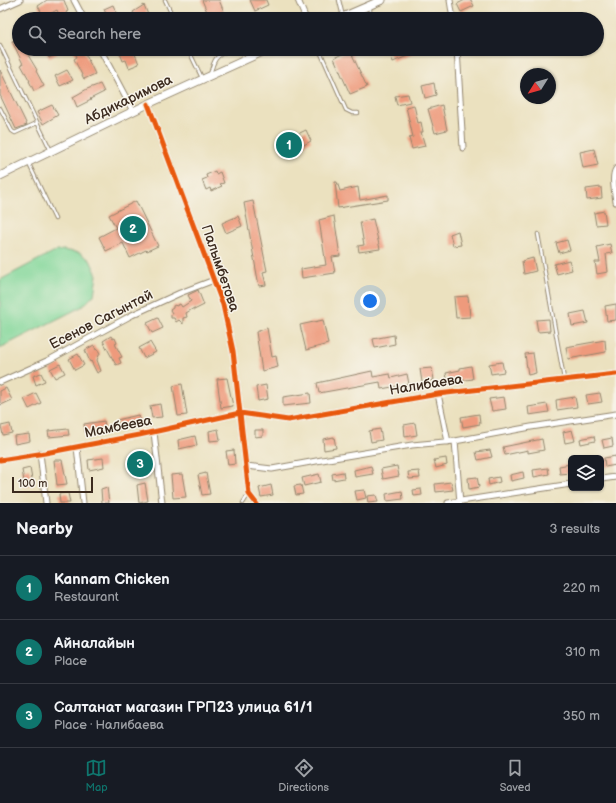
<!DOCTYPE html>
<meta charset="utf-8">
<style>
:root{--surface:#171b24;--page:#20242c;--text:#f1f3f6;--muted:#9ea1a6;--line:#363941;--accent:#0f766e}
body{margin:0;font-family:"Balsamiq Sans",sans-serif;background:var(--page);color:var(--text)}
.controls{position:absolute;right:12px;bottom:12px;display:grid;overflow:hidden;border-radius:6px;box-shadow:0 1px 3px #0004}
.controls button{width:36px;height:36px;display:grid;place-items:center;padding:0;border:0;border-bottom:1px solid var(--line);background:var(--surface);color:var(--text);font:20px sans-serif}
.compass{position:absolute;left:520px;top:68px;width:36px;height:36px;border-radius:50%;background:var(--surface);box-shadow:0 1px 3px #0004;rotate:233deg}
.scale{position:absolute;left:12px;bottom:10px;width:81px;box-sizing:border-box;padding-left:4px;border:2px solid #3b2a1e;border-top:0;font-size:11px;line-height:14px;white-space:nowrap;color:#3b2a1e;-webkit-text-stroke:3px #f7f3e8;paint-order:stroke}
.you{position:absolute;left:370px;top:301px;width:14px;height:14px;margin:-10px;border:3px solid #fff;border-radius:50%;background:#1a73e8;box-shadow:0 0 0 6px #1a73e833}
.badge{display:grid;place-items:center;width:26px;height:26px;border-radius:50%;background:var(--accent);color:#fff;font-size:13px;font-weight:700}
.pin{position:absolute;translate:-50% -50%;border:2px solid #fff;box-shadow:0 1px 4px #0006}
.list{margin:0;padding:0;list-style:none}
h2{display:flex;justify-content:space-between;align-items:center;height:52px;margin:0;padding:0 16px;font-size:17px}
h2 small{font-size:13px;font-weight:400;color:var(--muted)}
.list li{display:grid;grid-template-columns:26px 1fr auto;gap:12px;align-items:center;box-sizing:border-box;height:64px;padding:0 16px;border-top:1px solid var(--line)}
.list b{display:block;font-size:15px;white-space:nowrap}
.list p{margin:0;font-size:13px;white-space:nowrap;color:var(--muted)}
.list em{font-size:13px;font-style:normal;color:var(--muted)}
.icon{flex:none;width:22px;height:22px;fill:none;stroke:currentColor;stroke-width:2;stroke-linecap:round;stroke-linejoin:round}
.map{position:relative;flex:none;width:616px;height:503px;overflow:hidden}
.search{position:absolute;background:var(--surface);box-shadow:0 1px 3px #0004;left:12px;right:12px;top:12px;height:44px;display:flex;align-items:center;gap:10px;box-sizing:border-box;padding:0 14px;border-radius:22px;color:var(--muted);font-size:15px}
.sheet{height:244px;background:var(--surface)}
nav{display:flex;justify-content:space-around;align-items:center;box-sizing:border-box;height:56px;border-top:1px solid var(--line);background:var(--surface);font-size:11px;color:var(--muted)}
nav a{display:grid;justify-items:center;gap:2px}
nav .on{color:var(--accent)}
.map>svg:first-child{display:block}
.green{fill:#82d79a;stroke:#5e805c}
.building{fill:#ee9a7c}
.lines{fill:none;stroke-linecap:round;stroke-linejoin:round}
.lane-casing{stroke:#93866e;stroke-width:4.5}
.street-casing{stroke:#93866e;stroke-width:7}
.secondary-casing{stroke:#93866e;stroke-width:9}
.lane{stroke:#fff;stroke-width:2.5}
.street{stroke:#fff;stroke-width:5}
.secondary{stroke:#fff;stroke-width:7}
.cycleway-casing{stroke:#f7f3e8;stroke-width:8}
.cycleway{stroke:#e8590c;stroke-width:5}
.labels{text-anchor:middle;stroke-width:3;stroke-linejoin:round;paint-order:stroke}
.street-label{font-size:14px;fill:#3b2a1e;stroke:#f7f3e8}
</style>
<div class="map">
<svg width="616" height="503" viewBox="0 0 616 503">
<rect width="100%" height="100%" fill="#f7f3e8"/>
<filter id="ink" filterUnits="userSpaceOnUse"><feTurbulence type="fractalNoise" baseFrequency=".025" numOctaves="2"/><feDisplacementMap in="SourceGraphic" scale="8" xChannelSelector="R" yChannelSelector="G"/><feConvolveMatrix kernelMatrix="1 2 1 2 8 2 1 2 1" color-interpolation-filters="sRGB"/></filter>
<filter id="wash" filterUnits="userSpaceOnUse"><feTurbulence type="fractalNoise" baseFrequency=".012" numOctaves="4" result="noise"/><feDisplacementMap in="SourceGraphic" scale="16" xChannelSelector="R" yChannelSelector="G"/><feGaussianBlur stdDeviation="0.9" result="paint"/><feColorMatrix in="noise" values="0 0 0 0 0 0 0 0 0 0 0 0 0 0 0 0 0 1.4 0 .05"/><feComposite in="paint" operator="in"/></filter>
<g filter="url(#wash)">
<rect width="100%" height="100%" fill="#ebe1bf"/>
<!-- green -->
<path class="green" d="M63 250 80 253 90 260 97 275 94 295 83 306 0 348V280L53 252Z"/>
<g id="blocks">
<!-- building -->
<path class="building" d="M47 0H64L68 11 66 12 69 19H61L57 10 44 17 38 6Z
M202 0H219L227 19H210Z
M250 0H266L268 5 255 11Z
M465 0H471L474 6 461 12 457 4Z
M113 5 119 19H108L104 9Z
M144 5 149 17 145 19H136L133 12Z
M19 38V49H28L30 54 28 55 37 70 36 71 44 86 34 91 29 81H30L21 65 23 64 12 41Z
M45 49H55L57 54 49 58Z
M73 49H83L95 74 84 79 74 59 77 57Z
M123 49H133L139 64 129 68 126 60 123 61 120 53 124 52Z
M396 49H424L393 62 389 52Z
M350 50 367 87 350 94 334 58Z
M0 70 27 125 16 129 0 95Z
M67 70 73 80 60 86 55 76Z
M434 83 436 95 425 98 422 86Z
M100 84 104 92 90 99 91 100 77 107 73 97 87 89Z
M408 94 410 102 397 105 395 96Z
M52 105 58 115 43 124 37 112Z
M414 105 418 123 421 122 423 132H421L425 146 412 149 409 138 413 137 406 107Z
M442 105 447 130 435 133 428 109Z
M306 130 311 141 289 153 283 141Z
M594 149 598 165 583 168 580 152Z
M215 171 216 174 220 172 224 183 220 184 222 186 211 191 210 188 206 190 202 180 207 178 206 175Z
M335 182H337L340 191 358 187 360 200 388 195V200L338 208Z
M601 187 602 198 587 200 586 189Z
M136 201 158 246 147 251 146 250 130 258 123 243 106 251 99 237 116 228 109 215Z
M253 201 267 271 263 272 266 285 259 286 244 203Z
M604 211 606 224 596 225 594 213Z
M238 216 242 226 226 233 222 223Z
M334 216 340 256 332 257 335 273 302 278 301 269 326 265 319 220Z
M373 219 380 249 359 252 358 246 364 245 360 222Z
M458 231 461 245 453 246 450 234Z
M567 240 570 250 559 253 556 243Z
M610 244 612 253 606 254 608 272 597 274 595 262H600L597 247Z
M533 258 536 271 524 274 522 261Z
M569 260 572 270 557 274 554 264Z
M198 290 204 305 194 310V308L186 313 187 317 183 318V324L179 320 176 322 174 318H171V315L172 313 170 310 173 308V306L175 305 176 306 180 304 182 307 191 301 188 295Z
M468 296 470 317 456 318 454 297Z
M616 304V320L607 321 605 306Z
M585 311 588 323 572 326 570 314Z
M158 318 163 328 152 333 147 323Z
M549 319 550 331 538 332 536 320Z
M323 320 328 344 306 350 300 325Z
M267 328 272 357 276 356 278 367 262 371 256 332Z
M394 335 395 344 375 348 373 339Z
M111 336 113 339 115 338 117 343 115 344 122 357 119 358 121 363 116 365 103 341Z
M605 340 606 352 568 359 566 347Z
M150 342 156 352 144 358 139 348Z
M94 345 96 350 97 349 100 353 97 360 101 371 97 373 91 361 90 362 85 350Z
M533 353 536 373 528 375 525 354Z
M78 354 84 365 75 370 69 359Z
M502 362 504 372 491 374 489 364Z
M60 364 65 373 55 378 50 369Z
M471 366 473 379 458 381 448 384 446 373 460 370V368Z
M432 368 434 380 422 382 420 369Z
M372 371 373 377 390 374 391 378 407 374 409 384 398 387V386L381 389 380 382 319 393 317 383Z
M41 373 45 381 36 385 33 376Z
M227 378 233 406 221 408 217 379Z
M182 384 187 415 178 416 173 386Z
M266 385 268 399 258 401 256 387Z
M6 388 12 400 1 405 0 403V391Z
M36 393 41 403 29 409 24 399Z
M310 393 311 403 283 406V397Z
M600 393 602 402 588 404 586 395Z
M504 397 506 409 492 411 489 399Z
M575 397 577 407 557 410 556 400Z
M160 404 162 417 152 418 150 406Z
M547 404 549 412 529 415 528 407Z
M479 414 480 424 463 427 461 417Z
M138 415 140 422 119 428 117 420Z
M104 421 105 428 85 432 84 424Z
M415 423 417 435 405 437 404 425Z
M10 424 12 433 3 435 1 426Z
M68 429 69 435 49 437 48 431Z
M218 429 220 440 210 441 209 431Z
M380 429 382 440 371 442 369 431Z
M255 430H263V436L255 437Z
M572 430 575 441 565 443 563 432Z
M29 434 30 441 15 444 14 436Z
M195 436 197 445 179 449 178 440Z
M594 436 595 441 581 444 580 439Z
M334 437 336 448 324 450 323 439Z
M612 438 613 446 604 448 602 440Z
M542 439 544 450 528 453V450L505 455 503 447Z
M234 450 235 464 228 465 226 451Z
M490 450 492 457 478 460 476 452Z
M616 456V465L605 467 604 458Z
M103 458 104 467 89 470 88 460Z
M446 458 447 465 436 468 434 460Z
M147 459 148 469 133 471 132 460Z
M54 460H62L67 484 57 485Z
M571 464V473L560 474 559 466Z
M371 466 373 474 355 477 354 470Z
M397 466 399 476 383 479 381 469Z
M30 468 33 485 25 487 22 470Z
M548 468 549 474 534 477 533 470Z
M419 471 420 478 409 479 408 472Z
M343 472 344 478 333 480 332 474Z
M523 472 524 478 511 481 510 475Z
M206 473 210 494 202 495 198 475Z
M182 474 186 497 173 498 171 475Z
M319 474 321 482 304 486 302 478Z
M477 477 479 487 469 489 468 478Z
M499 477 500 482 489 485 488 479Z
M451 482 453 490 436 492 435 484Z
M145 483 148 501 139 503 137 485Z
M271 485 273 495 261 497 259 488Z
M301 485 303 494 296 495 294 486Z
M107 487 109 503H102L101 489Z
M421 489 422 495 414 496 413 490Z
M364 490 366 498 357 500 355 491Z
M402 491 403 499 387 501 386 494Z
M68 493 70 503H60L59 494Z
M376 495 378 502 368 503 367 496Z"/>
</g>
</g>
<g filter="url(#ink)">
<use href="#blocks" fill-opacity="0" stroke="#93866e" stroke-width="1"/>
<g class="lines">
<!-- lane casing -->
<g class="lane-casing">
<path id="lane" d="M165 0 174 19
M339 0 343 17
M370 19V5
M0 45 51 151
M188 49 202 78
M319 49 346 110 352 113H358
M210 75C214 59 215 56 231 49
M0 108 12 131 15 133 37 123
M28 162 55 219
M538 234 564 379
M243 503 248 495"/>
</g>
<!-- street casing -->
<g class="street-casing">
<path id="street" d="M74 0 84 19
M298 0 306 19
M450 0 453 19
M0 9 20 0
M100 49 133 111
M457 49 463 148
M148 104 223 305 233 351 249 494 256 503
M616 169C611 176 615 193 616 202
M0 382 49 360 132 315 180 293 214 280
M438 394 448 442
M154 432 162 503
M455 441 460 503
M77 447 83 503
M40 453 46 503
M0 460 45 453 139 435 240 413 288 420 438 394 616 374
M246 466 272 469 322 460 412 445 455 441 531 427 616 414
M601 479 616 477
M448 503 571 484"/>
</g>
<!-- secondary casing -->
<g class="secondary-casing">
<path id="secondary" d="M338 19 382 0
M0 176 148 104 269 49"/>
</g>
<!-- lane -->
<use href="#lane" class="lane"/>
<!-- street -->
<use href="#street" class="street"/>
<!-- secondary -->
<use href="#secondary" class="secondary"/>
<!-- cycleway casing -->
<g class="cycleway-casing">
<path id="cycleway" d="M148 104 223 305 233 351 249 494 256 503
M0 460 45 453 139 435 240 413 288 420 438 394 616 374"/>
</g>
<!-- cycleway -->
<use href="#cycleway" class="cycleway"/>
</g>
</g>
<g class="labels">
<!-- street labels -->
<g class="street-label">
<text transform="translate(128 99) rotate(-26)" y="5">Абдикаримова</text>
<text transform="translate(221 268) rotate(71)" y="5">Палымбетова</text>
<text transform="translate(101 319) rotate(-27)" y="5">Есенов Сагынтай</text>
<text transform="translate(426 384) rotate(-9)" y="5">Налибаева</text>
<text transform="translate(118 426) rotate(-11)" y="5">Мамбеева</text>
</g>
</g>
</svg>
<div class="controls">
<button><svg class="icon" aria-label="layers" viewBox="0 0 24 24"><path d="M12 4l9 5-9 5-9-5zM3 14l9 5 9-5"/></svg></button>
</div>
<svg class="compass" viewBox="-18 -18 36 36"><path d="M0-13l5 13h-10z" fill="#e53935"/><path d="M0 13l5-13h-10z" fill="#9ea1a6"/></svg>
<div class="scale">100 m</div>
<div class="you"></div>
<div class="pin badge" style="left:289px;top:145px">1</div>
<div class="pin badge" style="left:133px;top:229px">2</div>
<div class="pin badge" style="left:140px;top:464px">3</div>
<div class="search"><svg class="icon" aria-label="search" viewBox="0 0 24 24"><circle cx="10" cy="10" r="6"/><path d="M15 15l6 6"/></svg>Search here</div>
</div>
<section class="sheet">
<h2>Nearby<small>3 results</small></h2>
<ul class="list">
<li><span class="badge">1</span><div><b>Kannam Chicken</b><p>Restaurant</p></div><em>220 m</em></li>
<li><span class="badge">2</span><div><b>Айналайын</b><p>Place</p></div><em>310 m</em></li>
<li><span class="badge">3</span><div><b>Салтанат магазин ГРП23 улица 61/1</b><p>Place · Налибаева</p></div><em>350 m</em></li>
</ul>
</section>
<nav>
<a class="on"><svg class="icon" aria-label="map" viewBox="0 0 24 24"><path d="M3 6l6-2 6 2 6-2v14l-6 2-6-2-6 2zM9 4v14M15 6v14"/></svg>Map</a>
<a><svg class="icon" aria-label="directions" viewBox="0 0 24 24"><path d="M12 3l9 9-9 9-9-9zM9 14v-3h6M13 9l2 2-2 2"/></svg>Directions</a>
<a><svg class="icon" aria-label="saved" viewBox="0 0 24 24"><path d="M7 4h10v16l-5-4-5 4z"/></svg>Saved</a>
</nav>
